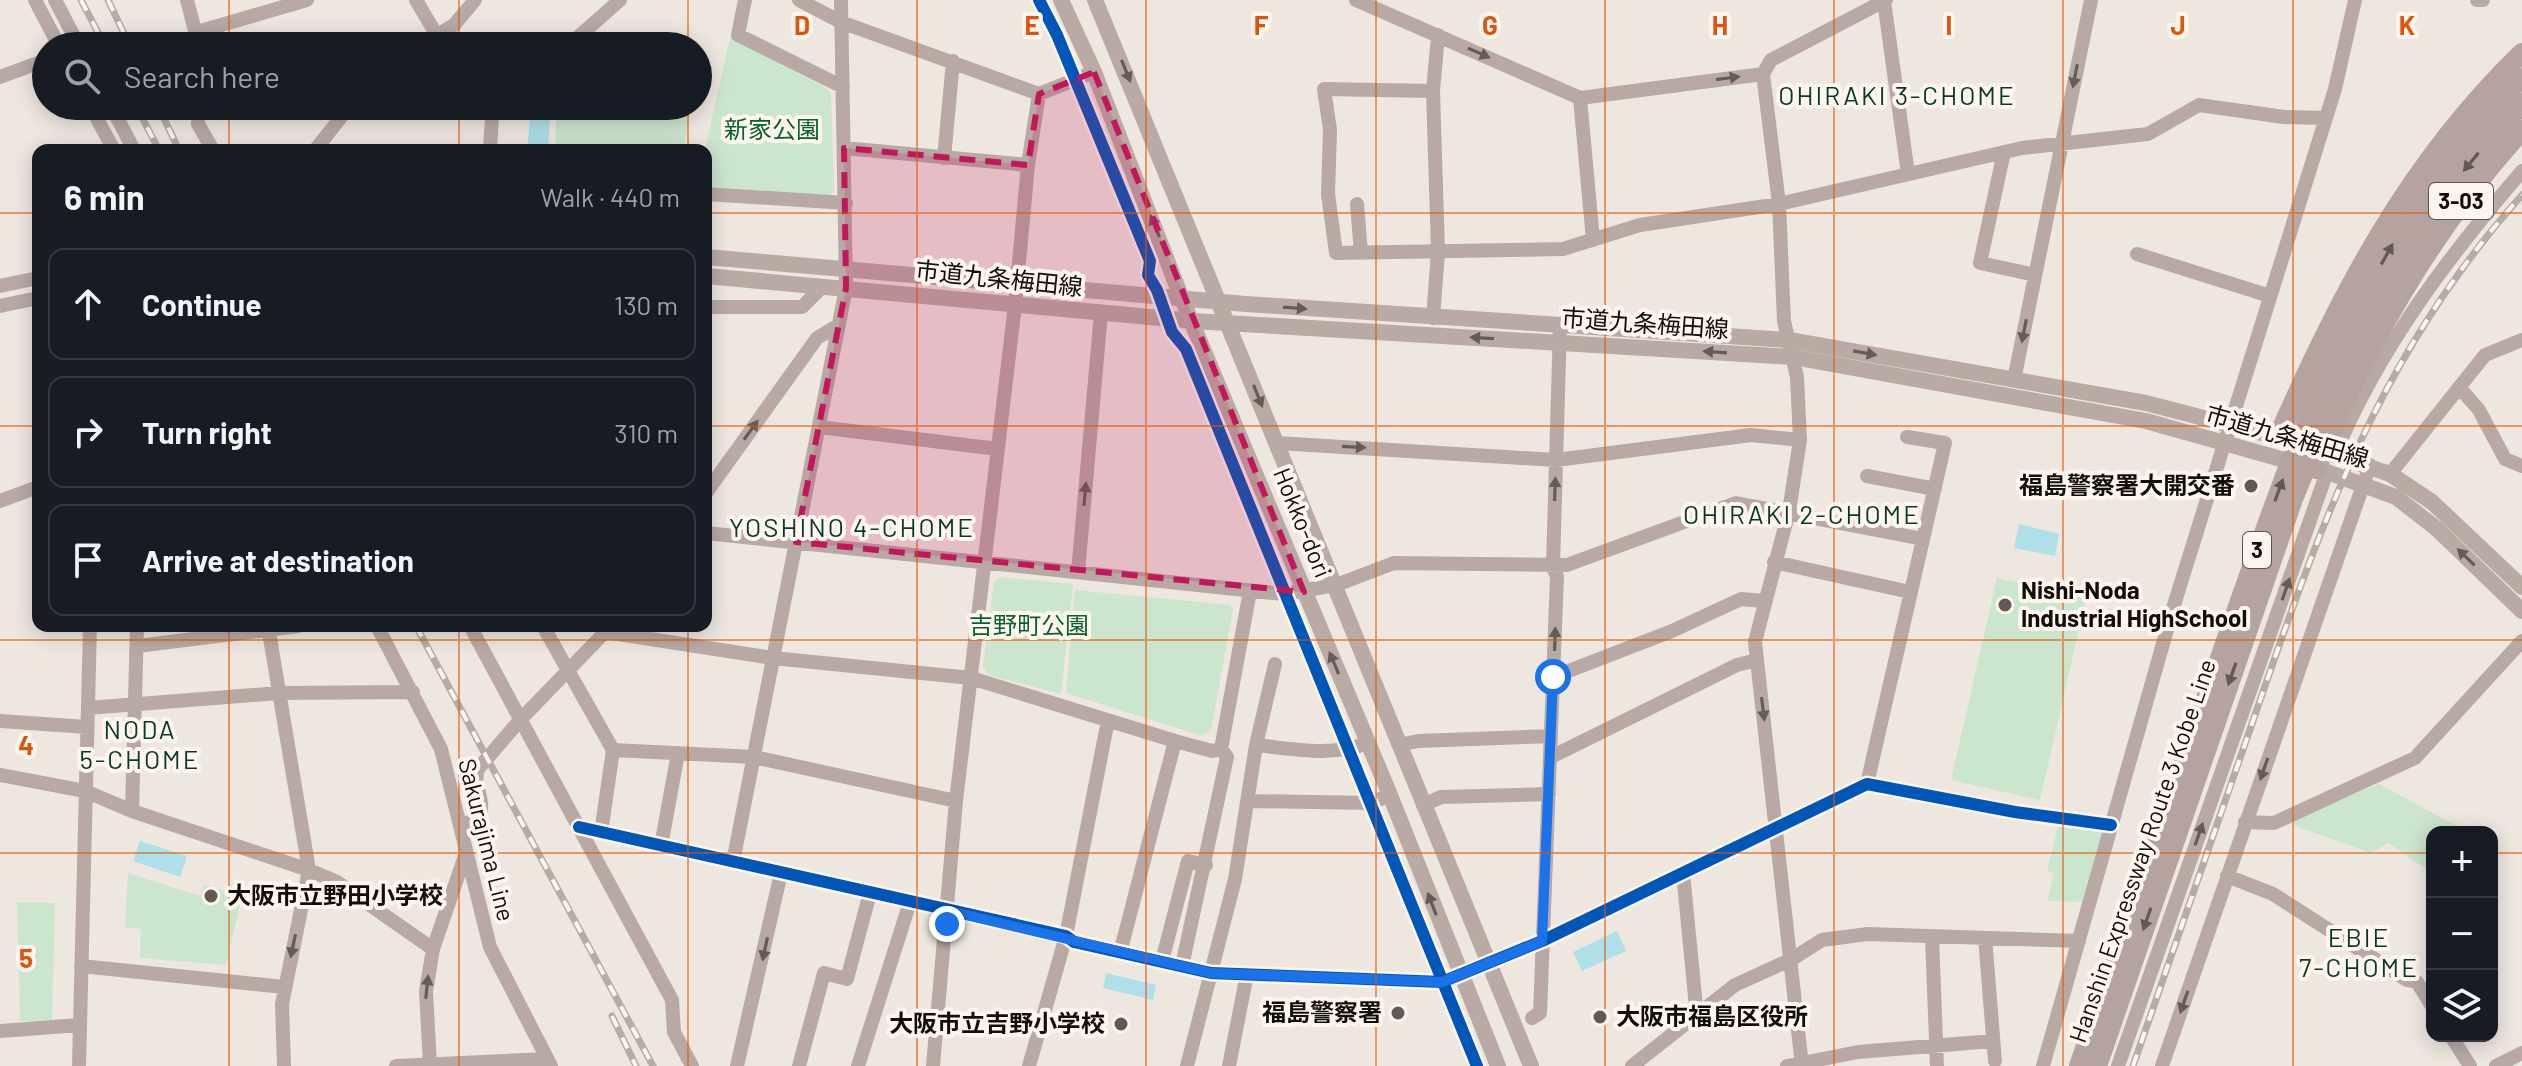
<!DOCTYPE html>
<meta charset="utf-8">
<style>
:root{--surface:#171b24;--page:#242831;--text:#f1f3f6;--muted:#9ea1a6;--line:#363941}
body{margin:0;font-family:Barlow,"Noto Sans JP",sans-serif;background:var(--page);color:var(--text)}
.controls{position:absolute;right:24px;bottom:24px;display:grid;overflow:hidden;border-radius:16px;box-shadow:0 4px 20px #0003}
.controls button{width:72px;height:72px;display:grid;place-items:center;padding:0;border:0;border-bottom:2px solid var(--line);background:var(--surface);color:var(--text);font:40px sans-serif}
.stop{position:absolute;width:24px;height:24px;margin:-18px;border:6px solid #1a73e8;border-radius:50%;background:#fff}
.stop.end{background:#1a73e8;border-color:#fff;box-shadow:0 2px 8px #0008}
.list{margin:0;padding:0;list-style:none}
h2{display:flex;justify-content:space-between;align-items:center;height:104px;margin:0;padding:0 32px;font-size:34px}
h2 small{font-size:26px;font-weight:400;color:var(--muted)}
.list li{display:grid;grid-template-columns:52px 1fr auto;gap:24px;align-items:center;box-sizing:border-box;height:112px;margin:0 16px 16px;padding:0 16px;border:2px solid var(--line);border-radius:16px}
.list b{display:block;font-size:30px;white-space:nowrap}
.list em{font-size:26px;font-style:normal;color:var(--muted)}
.icon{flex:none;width:44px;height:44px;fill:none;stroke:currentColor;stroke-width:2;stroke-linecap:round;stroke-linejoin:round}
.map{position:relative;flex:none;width:2522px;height:1066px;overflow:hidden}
.search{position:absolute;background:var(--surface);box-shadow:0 4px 20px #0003;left:32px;top:32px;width:680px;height:88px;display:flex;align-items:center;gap:20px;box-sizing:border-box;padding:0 28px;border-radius:44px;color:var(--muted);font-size:30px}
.panel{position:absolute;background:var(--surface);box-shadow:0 4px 20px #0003;left:32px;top:144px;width:680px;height:488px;border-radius:16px}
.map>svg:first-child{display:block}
.green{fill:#cce5cd}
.water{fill:#afdfe8}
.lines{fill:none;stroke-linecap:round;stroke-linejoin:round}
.minor{stroke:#b8a9a5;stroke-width:14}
.major{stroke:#baaaa4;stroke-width:16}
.highway{stroke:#b4a39e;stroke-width:20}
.rail-casing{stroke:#b5aca7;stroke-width:7}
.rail{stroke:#fef6ee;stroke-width:4;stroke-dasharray:12;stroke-linecap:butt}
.highway-bridge{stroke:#b4a39e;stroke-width:20}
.cycleway-casing{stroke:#fef6ee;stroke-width:17}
.cycleway{stroke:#0057b8;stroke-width:12}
.oneway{fill:#655c57}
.oneway2{fill:#665c56}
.oneway3{fill:#635854}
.route{stroke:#1a73e8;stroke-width:10}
.marked{fill:#c2185b;fill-opacity:0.2;stroke:#c2185b;stroke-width:6;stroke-dasharray:16 10;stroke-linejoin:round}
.grid{fill:none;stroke:#dd550c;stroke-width:2;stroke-opacity:0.55}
.poi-dot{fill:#5f5a54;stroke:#fef6ee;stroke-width:3}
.labels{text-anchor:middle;stroke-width:8;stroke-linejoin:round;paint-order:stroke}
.shield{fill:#fef6ee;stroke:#59544e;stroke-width:2}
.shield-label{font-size:22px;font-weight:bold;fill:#120e09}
.park-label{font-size:24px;fill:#0a5f32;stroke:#fef6ee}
.street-label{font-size:24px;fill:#120e09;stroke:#fef6ee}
.poi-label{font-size:24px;font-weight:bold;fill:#120e09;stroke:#fef6ee;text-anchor:end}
.neighbourhood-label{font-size:26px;letter-spacing:2px;fill:#063928;stroke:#fef6ee}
.grid-label{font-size:26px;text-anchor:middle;font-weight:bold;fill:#dd550c;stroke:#fef6ee;stroke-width:8;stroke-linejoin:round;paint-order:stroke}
</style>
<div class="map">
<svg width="2522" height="1066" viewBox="0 0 2522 1066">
<rect width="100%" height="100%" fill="#eee7e0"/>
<!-- green -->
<path class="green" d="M730 38 827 88 831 94 834 191 828 197 706 186 705 150Z
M570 106H692L683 150H555L556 121Z
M1001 577 1073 584 1061 694 989 675 983 667 994 582Z
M1997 578 2086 598 2040 800 1951 780Z
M1075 590 1230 605 1233 610 1211 730 1202 736 1066 693Z
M2379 784 2468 832H2432V873L2388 843 2371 853 2293 825 2292 820Z
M2058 826 2103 832 2083 902 2047 901 2054 873 2047 871Z
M128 873 200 896 204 885 242 896 226 965 140 958 141 929 125 927Z
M17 902 55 903 52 1022 20 1021Z"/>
<!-- water -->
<path class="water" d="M530 117 550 118 548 150H527Z
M2019 524 2059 534 2055 556 2014 548Z
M140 841 187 856 180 877 133 861Z
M1617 931 1626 951 1582 971 1573 952Z
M1106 973 1156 985 1153 1000 1103 988Z"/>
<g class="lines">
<!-- minor -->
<path class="minor" d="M35 0 59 46
M55 0 79 46
M187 0 199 46
M416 0 443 46
M745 0 738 35 843 87
M799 0 841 22 1039 94 1094 72
M1356 0 1580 98 1763 74
M2477 0H2483
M1884 1 1908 174
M197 32 307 0
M420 46 454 25 475 0
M568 46 620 0
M0 77 46 60
M1433 91 1324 89 1330 130 1328 194 1336 253 1563 249 1640 225 1779 204 2022 148 2148 134 2199 105 2284 117 2326 118
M1580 98 1593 240
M90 106 114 150
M111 106 134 150
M199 106 198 124 213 150
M844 148 1028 165
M315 150 350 106
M490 150 492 117 499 106
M2004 152 1980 263 2035 275
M944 158 953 61
M706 194 846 203
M1357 204 1361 253
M2137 254 2270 296
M0 286 38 278
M0 306 38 298
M706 307H802L823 286
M1433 318 1438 252 1433 91 1438 35
M2014 380 2091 0
M2459 387 2479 410 2505 459 2522 466
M819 427 998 449
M1277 443 1556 460 1751 435 1800 440
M2335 454C2379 348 2448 257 2522 171
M2390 474 2485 355 2522 340
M1867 476 1935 489
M706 493 817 338 839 325
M0 501 38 487
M706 533 1283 594 1336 585 1394 563 1567 565 1736 503 1923 539
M1774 562 1910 592
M1078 572 1101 313
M268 626 309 870 282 1004 284 1066
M377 626 441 749 490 947 551 1066
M470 626 672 1000 674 1032 692 1066
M543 626 613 750 601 833
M605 632 773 658 971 678 1175 741 1212 751 1221 749
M137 646 299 626
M1553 677 1672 631 1741 599 1764 601
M88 708 279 693 413 692
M0 721 87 727
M1256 745C1294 749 1331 757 1368 743
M1399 745 1418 741 1551 736
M613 750 754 757 956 801
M1551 757 1737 665 1757 660
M0 775 85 791 132 811 309 870 337 882 433 949
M1867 784 1945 443 1907 437
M1248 801 1371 803 1390 795
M1423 805 1441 797 1549 794
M132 811 137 626
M2245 822 2274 823 2415 758 2522 641
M461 827C466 822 475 821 478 816 488 803 471 784 478 769L521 719 611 626
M579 827 1066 936 1074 942 1211 973 1442 982 1542 941 1867 784 2015 812 2111 825
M661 846 678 753
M733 862 846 288 841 0
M1683 873 1697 1017
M2227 876 2273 894 2407 980 2417 982 2432 1006
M1932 937 1937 1066
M1985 938 1995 1061
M1120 953 1175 741
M1162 961 1188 861 1206 865
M81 966 284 987
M1182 966 1227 757 1221 749 1250 591
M1532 1018 1540 1013 1557 577 1553 566 1560 325
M0 1031 80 1025
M2451 1036 2470 1066
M79 1066 90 626
M396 1066 547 1059
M430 1066 426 991 433 949 466 853
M737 1066 781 873
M799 1066 824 973 847 979 870 893
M858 1066 910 902
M933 1066 956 801 1015 305 1028 165 1039 94
M1029 1066 1066 936 1108 720
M1187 1066 1235 879 1256 745 1275 664
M1229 1066 1247 974
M1632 1066 1735 985 1792 959 1822 940 1868 934 2079 941
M1787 1066 1858 1052 1993 1041
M1802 1066 1755 642 1789 511 1800 440 1797 377 1784 321 1779 204 1763 74 1771 60 1886 0
M2043 1066 2174 605 2335 89 2355 0
M2118 1066 2327 472
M2162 1066 2370 465
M2496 1066 2522 1053"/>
<!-- major -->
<path class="major" d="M1061 0 1094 72 1182 299 1390 795 1498 1066
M1095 0 1531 1066
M706 257 1246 304 1789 340 2146 403 2292 441 2390 474 2432 502 2522 587
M706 276 1193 321 1793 357 2146 421 2327 472 2396 497 2437 529 2522 611"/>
<!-- highway -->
<path class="highway" d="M2278 437C2340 295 2409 162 2522 53
M2316 469C2364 346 2434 227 2522 130"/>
<!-- rail casing -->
<g class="rail-casing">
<path id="rail" d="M81 0 105 46
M108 0 130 46
M136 106 159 150
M158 106 179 150
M416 626 653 1066
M612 1016 636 1066
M2133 1066C2173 950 2214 834 2254 718 2322 521 2380 353 2522 195"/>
</g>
<!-- rail -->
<use href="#rail" class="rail"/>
<!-- highway-bridge -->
<path class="highway-bridge" d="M2079 1066C2128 924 2177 781 2227 638 2297 438 2366 231 2522 78
M2097 1066 2293 499 2334 398 2412 243 2445 194 2522 103"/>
<!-- cycleway casing -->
<g class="cycleway-casing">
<path id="cycleway" d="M1039 0 1057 35 1150 261 1148 275 1157 290 1172 332 1186 349 1477 1066
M579 827 1066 936 1074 942 1211 973 1442 982 1542 941 1867 784 2015 812 2111 825"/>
</g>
<!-- cycleway -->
<use href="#cycleway" class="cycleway"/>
</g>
<!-- one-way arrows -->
<defs><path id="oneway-solid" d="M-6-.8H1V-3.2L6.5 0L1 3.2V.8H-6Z" transform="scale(2)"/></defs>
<g class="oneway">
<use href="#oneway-solid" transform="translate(1479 53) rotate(24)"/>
<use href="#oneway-solid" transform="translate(2075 76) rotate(101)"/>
<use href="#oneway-solid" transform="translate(1728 78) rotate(-8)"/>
<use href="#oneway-solid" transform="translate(2024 331) rotate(101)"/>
<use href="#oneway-solid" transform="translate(751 430) rotate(-54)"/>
<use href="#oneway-solid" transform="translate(1354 447) rotate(3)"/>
<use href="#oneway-solid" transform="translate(1555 489) rotate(-88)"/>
<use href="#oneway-solid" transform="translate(1085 494) rotate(-85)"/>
<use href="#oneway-solid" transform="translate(2286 589) rotate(-71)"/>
<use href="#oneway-solid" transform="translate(1555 639) rotate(-88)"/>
<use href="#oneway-solid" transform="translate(1763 709) rotate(83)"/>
<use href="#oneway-solid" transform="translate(2264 769) rotate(109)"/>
<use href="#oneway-solid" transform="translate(2199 834) rotate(-71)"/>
<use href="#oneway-solid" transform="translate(293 946) rotate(102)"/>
<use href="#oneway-solid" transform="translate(765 949) rotate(102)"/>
<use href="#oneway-solid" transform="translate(427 987) rotate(-84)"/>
<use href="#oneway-solid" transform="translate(2184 1002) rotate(109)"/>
</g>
<g class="oneway2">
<use href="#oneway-solid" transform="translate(1126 71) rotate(68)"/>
<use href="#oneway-solid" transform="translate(1155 226) rotate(-112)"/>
<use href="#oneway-solid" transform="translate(1295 308) rotate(4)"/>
<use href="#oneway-solid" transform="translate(1482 338) rotate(-177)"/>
<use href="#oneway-solid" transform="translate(1715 352) rotate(-176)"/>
<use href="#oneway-solid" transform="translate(1865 353) rotate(10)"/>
<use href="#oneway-solid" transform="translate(1258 396) rotate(68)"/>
<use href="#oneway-solid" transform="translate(2466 557) rotate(-136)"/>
<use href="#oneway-solid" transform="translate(1334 663) rotate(-113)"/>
<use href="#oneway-solid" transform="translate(1432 904) rotate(-111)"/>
</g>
<g class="oneway3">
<use href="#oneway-solid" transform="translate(2471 162) rotate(129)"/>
<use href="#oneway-solid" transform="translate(2387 254) rotate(-61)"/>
<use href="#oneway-solid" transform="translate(2279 490) rotate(-70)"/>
<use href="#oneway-solid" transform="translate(2232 674) rotate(109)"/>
<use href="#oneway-solid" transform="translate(2147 919) rotate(109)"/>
</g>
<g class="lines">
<!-- route -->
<path class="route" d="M947 924 945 910 1211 973 1442 982 1542 941 1553 677"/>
</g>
<!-- marked area -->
<path class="marked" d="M1094 72 1304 592 796 542 846 288 844 148 1028 165 1039 94Z"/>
<!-- grid -->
<path class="grid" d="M229 0V46M459 0V46M688 0V46M917 0V1066M1146 0V1066M1376 0V1066M1605 0V1066M1834 0V1066M2063 0V1066M2293 0V1066M229 106V150M459 106V150M688 106V150M0 213H38M706 213H2522M0 426H38M706 426H2522M229 626V1066M459 626V1066M688 626V1066M0 640H2522M0 853H2432M2492 853H2522"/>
<!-- markers -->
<g class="poi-dot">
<circle cx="2251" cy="486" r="8"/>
<circle cx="2005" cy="605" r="8"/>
<circle cx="211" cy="896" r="8"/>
<circle cx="1398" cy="1013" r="8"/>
<circle cx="1600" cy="1017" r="8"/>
<circle cx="1121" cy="1024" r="8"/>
</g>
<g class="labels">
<!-- shield labels -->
<g class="shield">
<rect x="2429" y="183" width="64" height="36" rx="6"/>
<rect x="2243" y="532" width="28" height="36" rx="6"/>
</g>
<g class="shield-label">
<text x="2461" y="209">3-03</text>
<text x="2257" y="558">3</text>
</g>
<!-- park labels -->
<g class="park-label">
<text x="772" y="138">新家公園</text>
<text x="1029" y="634">吉野町公園</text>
</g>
<!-- street labels -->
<g class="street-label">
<text transform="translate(999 279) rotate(6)" y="8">市道九条梅田線</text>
<text transform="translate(1645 324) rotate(4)" y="8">市道九条梅田線</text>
<text transform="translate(2287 437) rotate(16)" y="8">市道九条梅田線</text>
<text transform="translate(1302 523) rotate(68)" y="8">Hokko-dori</text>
<text transform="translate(486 840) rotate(76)" y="8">Sakurajima Line</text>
<text transform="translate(2143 851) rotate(-71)" y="8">Hanshin Expressway Route 3 Kobe Line</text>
</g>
<!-- poi labels -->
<g class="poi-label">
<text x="2235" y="494">福島警察署大開交番</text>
<text x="2021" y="599" text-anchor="start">Nishi-Noda<tspan x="2021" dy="28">Industrial HighSchool</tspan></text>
<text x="227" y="904" text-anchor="start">大阪市立野田小学校</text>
<text x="1382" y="1021">福島警察署</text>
<text x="1616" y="1025" text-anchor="start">大阪市福島区役所</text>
<text x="1105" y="1032">大阪市立吉野小学校</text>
</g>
<!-- neighbourhood labels -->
<g class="neighbourhood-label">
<text x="1897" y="105">OHIRAKI 3-CHOME</text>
<text x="1802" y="524">OHIRAKI 2-CHOME</text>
<text x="852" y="537">YOSHINO 4-CHOME</text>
<text x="140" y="739">NODA<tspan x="140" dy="30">5-CHOME</tspan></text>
<text x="2359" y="947">EBIE<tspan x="2359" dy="30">7-CHOME</tspan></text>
</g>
</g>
<g class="grid-label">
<text x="802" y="35">D</text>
<text x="1032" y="35">E</text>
<text x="1261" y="35">F</text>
<text x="1490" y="35">G</text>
<text x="1720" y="35">H</text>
<text x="1949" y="35">I</text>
<text x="2178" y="35">J</text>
<text x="2407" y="35">K</text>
<text x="26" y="755">4</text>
<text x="26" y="968">5</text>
</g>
</svg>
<div class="controls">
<button>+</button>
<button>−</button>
<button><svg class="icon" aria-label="layers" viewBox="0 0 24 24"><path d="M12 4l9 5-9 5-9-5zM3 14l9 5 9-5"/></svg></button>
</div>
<div class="stop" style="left:1553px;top:677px"></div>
<div class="stop end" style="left:947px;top:924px"></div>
<div class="search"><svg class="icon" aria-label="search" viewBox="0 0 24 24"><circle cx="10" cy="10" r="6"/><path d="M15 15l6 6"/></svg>Search here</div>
<section class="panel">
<h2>6 min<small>Walk · 440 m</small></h2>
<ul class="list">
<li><svg class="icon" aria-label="ahead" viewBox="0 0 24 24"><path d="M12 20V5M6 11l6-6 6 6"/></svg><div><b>Continue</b></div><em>130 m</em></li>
<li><svg class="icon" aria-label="right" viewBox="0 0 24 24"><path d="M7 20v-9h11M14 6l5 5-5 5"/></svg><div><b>Turn right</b></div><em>310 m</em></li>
<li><svg class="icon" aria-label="arrive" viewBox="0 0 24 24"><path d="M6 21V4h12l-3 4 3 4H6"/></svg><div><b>Arrive at destination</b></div></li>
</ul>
</section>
</div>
